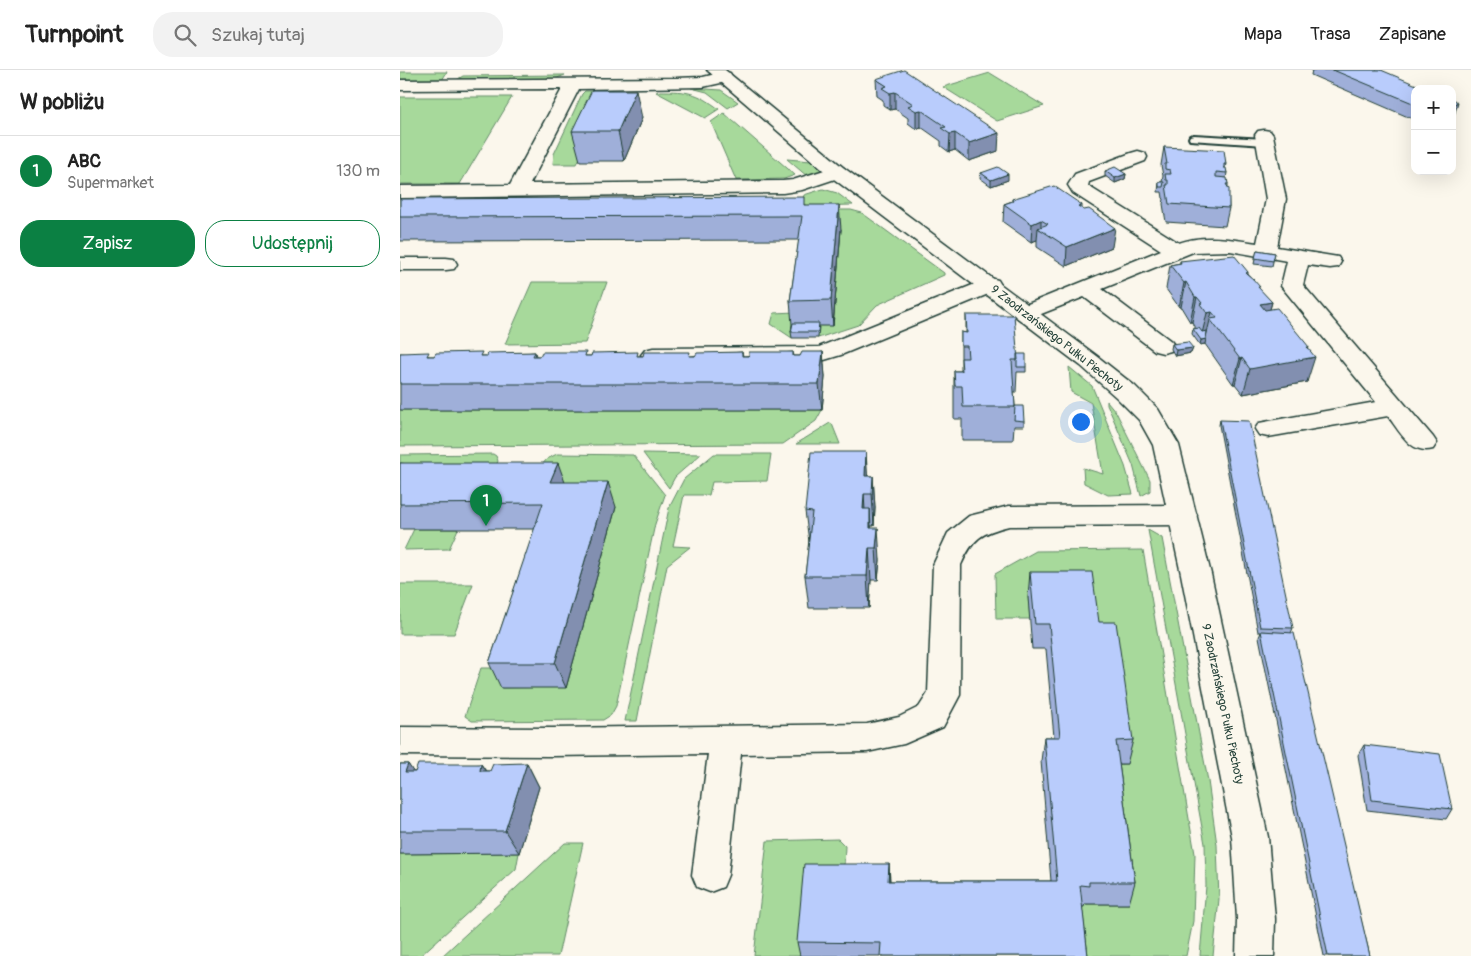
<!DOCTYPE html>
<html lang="pl">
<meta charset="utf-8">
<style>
:root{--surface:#fff;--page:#f2f2f2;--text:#222;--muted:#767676;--line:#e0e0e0;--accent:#0b8043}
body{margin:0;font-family:Pangolin,sans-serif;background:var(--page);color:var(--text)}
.controls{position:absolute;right:15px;top:15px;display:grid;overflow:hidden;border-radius:10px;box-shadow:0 5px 20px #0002}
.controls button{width:45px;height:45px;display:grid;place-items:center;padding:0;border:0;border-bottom:1px solid var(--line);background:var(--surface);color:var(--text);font:25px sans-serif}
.you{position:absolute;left:680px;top:351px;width:18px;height:18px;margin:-12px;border:4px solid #fff;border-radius:50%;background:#1a73e8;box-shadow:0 0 0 8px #1a73e833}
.badge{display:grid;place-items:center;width:32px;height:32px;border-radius:50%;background:var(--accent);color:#fff;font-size:16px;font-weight:700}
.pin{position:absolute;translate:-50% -41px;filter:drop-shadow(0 1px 2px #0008)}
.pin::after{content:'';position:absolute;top:26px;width:18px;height:15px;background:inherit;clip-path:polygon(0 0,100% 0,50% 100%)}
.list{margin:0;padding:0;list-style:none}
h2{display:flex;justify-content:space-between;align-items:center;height:65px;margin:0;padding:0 20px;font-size:21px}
h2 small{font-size:16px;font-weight:400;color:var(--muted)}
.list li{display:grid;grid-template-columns:32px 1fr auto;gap:15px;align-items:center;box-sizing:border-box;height:70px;padding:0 20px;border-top:1px solid var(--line)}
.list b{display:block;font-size:19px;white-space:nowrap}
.list p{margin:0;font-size:16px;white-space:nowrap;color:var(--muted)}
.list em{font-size:16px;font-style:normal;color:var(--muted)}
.actions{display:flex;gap:10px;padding:15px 20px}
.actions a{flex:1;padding:11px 0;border:1px solid var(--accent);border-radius:20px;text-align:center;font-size:18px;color:var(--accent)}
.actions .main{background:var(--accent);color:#fff}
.icon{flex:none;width:28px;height:28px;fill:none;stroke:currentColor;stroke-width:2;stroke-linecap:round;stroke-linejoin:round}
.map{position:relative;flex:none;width:1071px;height:886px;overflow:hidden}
header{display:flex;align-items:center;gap:30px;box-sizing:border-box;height:70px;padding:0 25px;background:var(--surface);border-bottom:1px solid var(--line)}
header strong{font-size:24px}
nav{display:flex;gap:28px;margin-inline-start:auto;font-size:18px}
.search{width:350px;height:45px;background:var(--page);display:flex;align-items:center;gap:12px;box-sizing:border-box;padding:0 18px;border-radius:20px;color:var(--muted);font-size:19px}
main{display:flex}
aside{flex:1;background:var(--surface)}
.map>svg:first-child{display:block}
.green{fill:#a7d99b;stroke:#638b68}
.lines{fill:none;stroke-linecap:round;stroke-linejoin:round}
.lane-casing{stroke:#1f3d34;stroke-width:4}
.street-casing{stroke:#1f3d34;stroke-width:3}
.secondary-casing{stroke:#1f3d34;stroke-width:3}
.lane{fill:#fbf7ec;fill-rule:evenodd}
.street{fill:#fbf7ec;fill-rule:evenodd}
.secondary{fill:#fbf7ec;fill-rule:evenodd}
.wall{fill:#9fafd9;stroke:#1f3d34}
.shaded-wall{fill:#828fb0;stroke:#1f3d34}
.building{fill:#b9ccfc;stroke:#1f3d34}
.labels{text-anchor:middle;stroke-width:4;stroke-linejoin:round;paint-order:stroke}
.street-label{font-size:12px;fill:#1f3d34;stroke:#fbf7ec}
</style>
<header>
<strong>Turnpoint</strong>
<div class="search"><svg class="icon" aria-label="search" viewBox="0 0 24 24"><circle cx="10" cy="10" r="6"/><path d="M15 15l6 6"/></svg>Szukaj tutaj</div>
<nav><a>Mapa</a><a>Trasa</a><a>Zapisane</a></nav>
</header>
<main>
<aside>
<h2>W pobliżu<small></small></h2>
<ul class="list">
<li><span class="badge">1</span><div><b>ABC</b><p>Supermarket</p></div><em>130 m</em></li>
</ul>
<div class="actions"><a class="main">Zapisz</a><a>Udostępnij</a></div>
</aside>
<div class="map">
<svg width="1071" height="886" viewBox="0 0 1071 886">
<rect width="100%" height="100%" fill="#fbf7ec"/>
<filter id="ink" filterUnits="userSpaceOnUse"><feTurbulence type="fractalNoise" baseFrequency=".02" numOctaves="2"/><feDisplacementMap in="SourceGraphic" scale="10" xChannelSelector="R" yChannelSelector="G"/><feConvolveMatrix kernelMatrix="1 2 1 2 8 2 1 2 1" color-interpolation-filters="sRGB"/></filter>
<g filter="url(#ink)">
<!-- green -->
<path class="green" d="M0 2H47L42 10H0Z
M590 3 644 36 597 51 543 17Z
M165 5 152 10H56L63 6Z
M291 18 321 20 338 32 328 38 307 22Z
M185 21H211L177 94H153L154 84 182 24Z
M260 21C287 21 297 22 319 39L305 48 256 22Z
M0 27H112L60 114H0Z
M324 43 395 105 384 109 336 110 311 52Z
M387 89 411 91 421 99V101L408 107Z
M423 119 437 123 453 135 402 136 404 125Z
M379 140H451L462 143 544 203V205L477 235 458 255 418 268 393 258 392 268 371 254 374 243 395 242 433 255 441 159Z
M132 212H207L185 273 105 274Z
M669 297 692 316 725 396 733 424 708 425 684 413 683 398 703 404 691 333 671 322Z
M707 331 716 342 750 410V421L741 426 733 395 707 334Z
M0 340H422L416 351 383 374 0 376Z
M430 353 432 354 440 374H396Z
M243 383 301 384 275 407 269 418Z
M93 384 96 386 98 391 87 419H0V385Z
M157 384 233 385 265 425 255 454 216 636 211 645 203 650 72 651 65 646 81 598H108L102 618 166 617 159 438 140 397 147 389Z
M314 384H371L367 411 312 412 309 425H284L273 476 290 477 267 495 237 651H225L269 438 284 409Z
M14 459H58L49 479 4 480Z
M748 460 762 468 808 711 817 775 819 829 813 886H800L806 816 805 774Z
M743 480 795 784 793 851 786 886H680L675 837 684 834H729L711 695 727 694 628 527 630 549H596L595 504 636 481Z
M0 514H73L54 564H0Z
M438 769 445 776 443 816 402 886H354L367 771Z
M165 773H183L158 886H42Z
M119 783 116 799 20 886H0V784Z"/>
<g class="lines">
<!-- lane casing -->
<g class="lane-casing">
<path id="lane" d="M794 65 865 69 870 72 865 75 790 70 789 68 790 66Z"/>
</g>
<!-- street casing -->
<g class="street-casing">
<path id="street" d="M324 2 330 3 332 7 330 11 303 17 179 19 130 114 383 111 393 110 437 96 444 98 447 102 444 106 402 120 383 123 0 128V116L110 115 162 19 0 20V10L276 8 303 7Z
M864 60 870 61 873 65 886 129 877 177 938 187 941 192 938 197 930 198 908 195 903 215 1033 367 1037 373 1033 379C1011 385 1000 362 988 346L868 367 859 365 855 359 859 353 976 332 881 216 887 191 830 181 793 182 702 219 771 271 775 276 771 281 763 283 755 281 684 227 626 250 618 248 615 243 618 238 761 180 673 123 668 115 675 104 731 83 738 81 745 83 747 87 745 91 689 112 688 116 779 173C802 164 833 169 857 173L866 129 855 65 858 61Z
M0 188H46L54 189 57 194 54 199 46 200H0Z
M590 208 598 210 601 215 598 220 441 285 421 291 253 292 245 290 241 285 245 280 253 278 419 277Z
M783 435 793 438 797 445 793 452 783 455 609 456C581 463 573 468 561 495L560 625 543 657 504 674 467 682 341 684 328 805 323 817 310 822 297 817 292 805 308 684 152 686 0 685V657L152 658 467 654 499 647 519 637 528 623 533 495 548 463 569 446 609 436Z"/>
</g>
<!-- secondary casing -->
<g class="secondary-casing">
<path id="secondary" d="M307 0H325L444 98 697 286 735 316 758 339 779 375 811 504 868 767 875 849 874 886H836L837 849 832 767 781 504 753 375 739 350 717 328 681 296 430 106Z"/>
</g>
<!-- lane -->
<use href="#lane" class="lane"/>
<!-- street -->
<use href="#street" class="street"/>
<!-- secondary -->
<use href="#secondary" class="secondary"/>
</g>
<!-- wall -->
<path class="wall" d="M912 0H981L1015 19V50L911 5Z
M476 9 598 81 569 91 555 80 549 82 541 76V71L521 57 516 59 508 53V48L495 39 490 40 483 35V30L477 26Z
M242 48 224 91H180L172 61Z
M764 77 826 94 825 98 827 103 826 108 828 114V117L829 138 825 156 766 152 763 134 764 129 763 128 762 122H758L759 112H762L763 106 761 95Z
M705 101 726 104 725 109 715 113 705 106Z
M581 103 608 110 591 116 580 108Z
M0 129 405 135 441 159 433 256H419L418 268H392L391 262 392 254 390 231 399 170 0 171Z
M612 129 682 135V139L712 177 666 196 637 177V170L631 172 603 152 604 134 612 131Z
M857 180 875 183 872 196 854 194Z
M780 191 848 202V204L859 219 872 232 870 239 909 280 907 312 843 324 835 314H833L805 274 800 275 792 264 793 259H795V256L792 252H790L781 237H779L766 219 770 195 780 193Z
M566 245 617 284 626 297V302H617L616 322H614L615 336 624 351V356H614L613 370H562V349H554V301H561V262L566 263Z
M772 274 793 278 791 283 775 286 771 279Z
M135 282 136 286H291L342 282 343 286 393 282 394 286H400L423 282 425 307 422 340H0V283L30 286H87Z
M820 350 893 558 891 563 970 886H924L859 567 861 562H858L819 355Z
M466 382 467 406H473L475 438 474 456H471V458L480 490 478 510H471L469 538H409L405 506 409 472 405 441Z
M0 393 164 412 216 437 166 618H101L89 593 135 459H0Z
M630 502 699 552 733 670 727 694H719L735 812 729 834H685L684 837H682L688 886H400L397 872 489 794 490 811H651L641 691 644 667H654L646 579H632L628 527Z
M964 675 1052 739 1046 749 967 740 958 685Z
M127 693 139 717 119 783 0 784V694H8L13 702 81 694 86 701H90Z"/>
<!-- shaded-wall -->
<path class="shaded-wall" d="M236 20 242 48 224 91 218 61Z
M495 22V39L490 40V23Z
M1058 32 1054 46H1052V35Z
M521 40V57L516 59V41Z
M555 63V80L549 82 550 64Z
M599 63 598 81 569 91V73Z
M608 104V110L591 116V110Z
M726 104 725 109 715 113V108Z
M439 135 441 159 433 256 431 230Z
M641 150V160L638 158 637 170 631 172 632 154Z
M715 158 712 177 666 196 667 177Z
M786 212 781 237H779L784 213Z
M795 227H797L792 252H790Z
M872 232 865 257 860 234Z
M812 242 806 267 801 268 807 243Z
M806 269 805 274 800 275 801 270Z
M907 277H909L906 289 915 287 907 312 843 324 850 299Z
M793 278 791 283 775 286 776 280Z
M423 282 425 307 422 340 419 314Z
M842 288 835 314H833L840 289Z
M466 382 468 414 465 406Z
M158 393 167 418 150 412Z
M473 406 475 438 474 456 472 424Z
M208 412 216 437 166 618 155 593Z
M464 424 466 456 463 439Z
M470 439 472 472 470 458Z
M478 458 480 490 478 510 476 478Z
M469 478 471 510 469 538 467 506Z
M127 693 139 717 119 783 105 761Z
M8 694 24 718 5 702Z
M81 694 95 717 80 701Z
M489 794 490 816 488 811Z"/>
<!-- building -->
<path class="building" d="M504 0 599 63 569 73 555 63 550 64 541 58 546 57 521 40 516 41 508 36 513 34 495 22 490 23 482 18 487 16 476 9Z
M933 0H981L1026 19H1015V34Z
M192 20H236L218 61H172Z
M1052 29 1058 32 1052 35Z
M764 77 824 80 826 94H824V98H826L827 103 816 102V107L827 108 828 114H826L829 119V138L769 134 766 115H768V110H766L765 104H771L770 100 765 99V94H767Z
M598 97 608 104 591 110 581 103Z
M715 97 726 104 715 108 705 101Z
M759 112H764L763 117H759Z
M654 116 682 135 678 136 684 140 689 139 715 158 667 177 638 158 648 154 641 150 632 154 604 134 613 131 612 129Z
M404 127V135H439L431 230 390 231 402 146 0 147V129Z
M857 180 875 183 873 191 855 188Z
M834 185 848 202 846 203 853 209 860 217H858L872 232 860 234 865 240 877 238 909 277H907L915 287 850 299 842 288 840 289 810 249 817 248 812 242 807 243 800 234 802 233 797 227H795L786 212 784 213 770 195 781 193 780 191Z
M566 245H614L618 290H612L615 337H563L562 316H555L554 301H562L561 288H568L567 276H561V262L567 263Z
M393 253H419L418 262H391Z
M799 258 802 262 807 261 806 269 801 270 793 259Z
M788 272 793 278 776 280 772 274Z
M29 282 27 286H34L36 283 82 282 80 286H87L88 283 135 282 133 286H140L142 282H186L185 286H191L192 283 238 282 237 286H243L244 282H290L289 286H295L297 283 342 282V286H349V282H393V286H400L402 282H423L419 314H0V283Z
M617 284H626V297H617Z
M615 336H623L624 351 614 350Z
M820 350 849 351 893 558 860 557Z
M411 382H466L465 406H473L472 424H464L463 439H470V458H478L476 478H469L467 506H405L412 442 405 441Z
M0 393H158L150 412H208L155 593H89L143 433 0 434Z
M630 502H692L699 552H716L733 670 716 671 735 812H689V816L680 815 688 886H480L481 873 397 872 404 794H489L488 811H657L644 667H660L649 554H635Z
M861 561 894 563 970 886H928Z
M964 675 1040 684 1052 739 972 730Z
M127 693 105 761H0V694H8L5 702H15L18 694H81L80 701H90L93 694Z"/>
</g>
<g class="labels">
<!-- street labels -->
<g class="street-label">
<text transform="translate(657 268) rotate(38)" y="4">9 Zaodrzańskiego Pułku Piechoty</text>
<text transform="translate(823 634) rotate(78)" y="4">9 Zaodrzańskiego Pułku Piechoty</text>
</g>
</g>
</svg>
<div class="controls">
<button>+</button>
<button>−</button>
</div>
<div class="you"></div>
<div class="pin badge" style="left:86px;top:456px">1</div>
</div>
</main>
